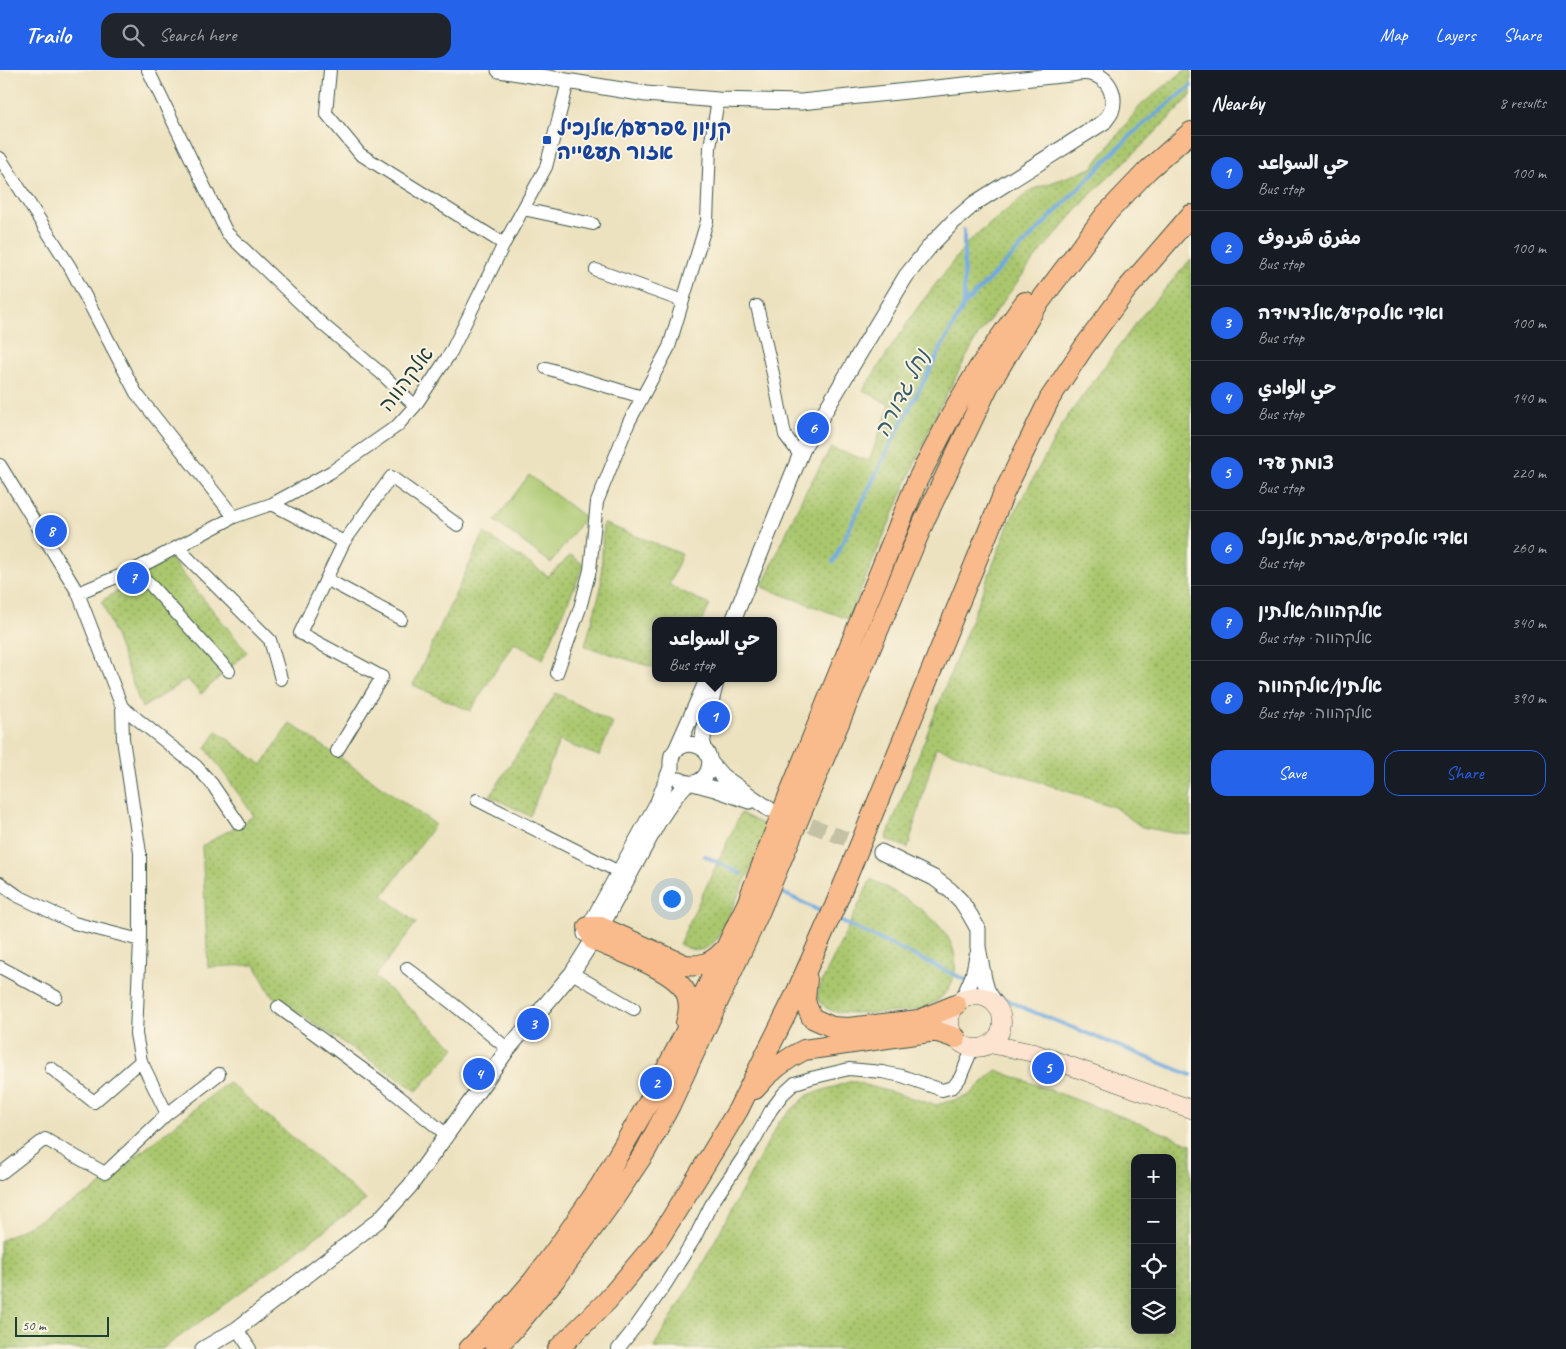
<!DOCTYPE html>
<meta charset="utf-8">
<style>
:root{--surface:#171b24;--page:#20242c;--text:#f1f3f6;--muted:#9ea1a6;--line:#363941;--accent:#2563eb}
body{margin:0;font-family:Caveat,"Playpen Sans Arabic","Playpen Sans Hebrew",sans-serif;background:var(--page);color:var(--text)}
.controls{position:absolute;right:15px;bottom:15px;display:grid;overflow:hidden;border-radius:10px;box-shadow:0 2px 12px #0003}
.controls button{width:45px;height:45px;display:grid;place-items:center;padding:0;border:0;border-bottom:1px solid var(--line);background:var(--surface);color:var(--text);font:25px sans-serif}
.scale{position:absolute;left:15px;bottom:12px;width:94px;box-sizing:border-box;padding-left:5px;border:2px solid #1f3d34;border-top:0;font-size:14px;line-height:18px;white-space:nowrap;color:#1f3d34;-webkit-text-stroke:4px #fcf5e5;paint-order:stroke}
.you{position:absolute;left:671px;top:828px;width:18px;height:18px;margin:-12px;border:4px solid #fff;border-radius:50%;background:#1a73e8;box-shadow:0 0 0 8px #1a73e833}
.badge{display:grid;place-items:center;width:32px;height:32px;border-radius:50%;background:var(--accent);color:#fff;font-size:16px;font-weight:700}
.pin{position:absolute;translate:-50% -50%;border:2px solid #fff;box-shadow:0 1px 5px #0006}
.popup{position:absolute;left:652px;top:547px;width:125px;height:65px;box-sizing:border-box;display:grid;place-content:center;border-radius:10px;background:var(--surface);filter:drop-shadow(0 1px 4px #0005);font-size:16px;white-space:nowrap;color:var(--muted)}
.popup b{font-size:19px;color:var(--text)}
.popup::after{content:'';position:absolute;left:50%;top:100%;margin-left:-10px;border:10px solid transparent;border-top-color:var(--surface)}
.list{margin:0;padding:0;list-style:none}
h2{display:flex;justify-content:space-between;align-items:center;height:65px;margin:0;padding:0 20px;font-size:21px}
h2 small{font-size:16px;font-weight:400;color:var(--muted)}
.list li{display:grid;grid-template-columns:32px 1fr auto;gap:15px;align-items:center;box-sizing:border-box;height:75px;padding:0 20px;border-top:1px solid var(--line)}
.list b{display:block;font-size:19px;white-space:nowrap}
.list p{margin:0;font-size:16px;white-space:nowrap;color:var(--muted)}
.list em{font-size:16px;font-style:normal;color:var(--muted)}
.actions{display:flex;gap:10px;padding:15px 20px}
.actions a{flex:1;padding:11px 0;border:1px solid var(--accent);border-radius:15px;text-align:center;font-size:18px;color:var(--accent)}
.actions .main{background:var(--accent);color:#fff}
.icon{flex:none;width:28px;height:28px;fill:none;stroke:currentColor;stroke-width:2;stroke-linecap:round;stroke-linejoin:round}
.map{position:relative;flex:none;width:1191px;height:1279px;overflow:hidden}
header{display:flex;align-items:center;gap:30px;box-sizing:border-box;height:70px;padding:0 25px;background:var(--accent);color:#fff}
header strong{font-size:24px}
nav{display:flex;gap:28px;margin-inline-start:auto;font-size:18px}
.search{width:350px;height:45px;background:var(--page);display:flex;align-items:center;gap:12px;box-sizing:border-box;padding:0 18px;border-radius:15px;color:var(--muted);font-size:19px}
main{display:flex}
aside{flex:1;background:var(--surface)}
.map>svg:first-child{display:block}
.grass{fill:url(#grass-dots);stroke:#648251;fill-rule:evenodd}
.pitch{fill:#aac76e;stroke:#648251}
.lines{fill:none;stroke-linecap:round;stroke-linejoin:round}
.stream{stroke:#6ea9de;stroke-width:4}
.tertiary-tunnel{stroke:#c4c1a4;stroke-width:15;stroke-dasharray:15 8;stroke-linecap:butt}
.minor-casing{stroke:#3e5649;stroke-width:14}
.tertiary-casing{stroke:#3e5649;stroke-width:17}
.secondary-casing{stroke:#3e5649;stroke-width:19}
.trunk-casing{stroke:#3e5649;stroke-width:22}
.minor{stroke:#fff;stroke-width:12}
.tertiary{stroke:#fff;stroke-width:15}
.secondary{stroke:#fde4d1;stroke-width:18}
.trunk{stroke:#fabb8c;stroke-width:20}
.transit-dot{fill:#1a4fb4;stroke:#fcf5e5;stroke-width:2}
.labels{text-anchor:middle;stroke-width:4;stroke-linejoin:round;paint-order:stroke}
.transit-label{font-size:21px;font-weight:bold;fill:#164399;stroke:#fcf5e5;text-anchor:start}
.street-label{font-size:21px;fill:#1f3d34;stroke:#fcf5e5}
.water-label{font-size:22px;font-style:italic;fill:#375d67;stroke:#fcf5e5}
</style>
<header>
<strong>Trailo</strong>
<div class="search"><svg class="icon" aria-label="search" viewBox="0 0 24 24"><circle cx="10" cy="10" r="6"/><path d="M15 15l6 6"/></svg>Search here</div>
<nav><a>Map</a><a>Layers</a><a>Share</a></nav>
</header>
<main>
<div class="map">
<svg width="1191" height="1279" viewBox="0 0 1191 1279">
<defs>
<pattern id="grass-dots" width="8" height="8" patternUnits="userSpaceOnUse" patternTransform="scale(1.25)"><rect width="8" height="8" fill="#aac76e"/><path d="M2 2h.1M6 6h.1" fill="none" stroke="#8aa35b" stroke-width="1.8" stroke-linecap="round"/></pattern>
</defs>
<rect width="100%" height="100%" fill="#fcf5e5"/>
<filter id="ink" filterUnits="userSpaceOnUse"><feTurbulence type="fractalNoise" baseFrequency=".02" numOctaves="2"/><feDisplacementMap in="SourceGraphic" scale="10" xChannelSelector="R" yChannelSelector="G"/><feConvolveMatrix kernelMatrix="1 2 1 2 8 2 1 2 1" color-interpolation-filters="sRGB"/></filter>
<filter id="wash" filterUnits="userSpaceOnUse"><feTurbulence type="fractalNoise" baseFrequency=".0096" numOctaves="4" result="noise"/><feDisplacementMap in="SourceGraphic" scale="20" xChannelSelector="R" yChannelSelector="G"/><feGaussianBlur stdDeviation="1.12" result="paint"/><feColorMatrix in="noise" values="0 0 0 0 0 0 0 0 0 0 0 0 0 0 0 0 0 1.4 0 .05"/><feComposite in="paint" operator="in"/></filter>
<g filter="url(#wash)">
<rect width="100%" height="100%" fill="#ede2c0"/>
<!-- grass -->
<path class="grass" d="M1185 0H1191V26L1149 69 1091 124 1035 188 977 267 937 342 848 549 762 517 802 428 831 378 869 391 890 335 863 320 918 237 968 172 1031 120 1092 98 1141 35Z
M1191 189V764L1173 763 1142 757 1114 737 936 677 908 778 886 769 1010 451 1065 350 1139 249Z
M603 453 682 484 669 515 710 535 702 551H655V598L585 576 601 518Z
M484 463 548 506 571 485 584 495 543 589 514 572 470 641 413 615Z
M170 488 247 582 201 624 187 609 142 638 102 531Z
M556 623 613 653 599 686 559 671 530 746 490 726Z
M290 653 435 754 383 826 416 853 375 907 455 978 417 1021 271 925 255 895 208 897 202 776 254 746 206 678 217 661 262 695Z
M741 743 770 758 718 868C703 883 697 883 679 874Z
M871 809C905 828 966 858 954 906 951 918 943 929 931 934 927 936 922 939 917 940 905 943 840 945 830 940 823 937 820 932 817 926L821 914Z
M996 1000 1115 1044 1191 1074V1279H655L654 1276 685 1226 780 1050 808 1025 852 1011 936 1035 968 1026ZM1135 1088H1172V1260H1135Z
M228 1012 366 1130 222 1236 162 1279H0V1171L93 1121Z"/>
<!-- pitch -->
<path class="pitch" d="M529 405 585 447 551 493 495 451Z"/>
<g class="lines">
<!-- stream -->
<path class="stream" d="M964 235 1135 61 1191 16
M833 492 889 377 964 235V160
M705 786 741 804
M781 822 826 844
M836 849 968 911
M997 925 1026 939 1191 1005"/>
</g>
</g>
<g filter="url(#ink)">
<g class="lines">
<!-- tertiary-tunnel -->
<path class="tertiary-tunnel" d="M789 747 881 782"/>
<!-- minor casing -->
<g class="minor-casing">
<path id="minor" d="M148 0 227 163 321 253 382 304 415 336
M330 0 326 43 360 84 504 174
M0 88 70 197 136 323 234 447
M523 139 593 154
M596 200 683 231
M757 236 774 308 785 365 800 385
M546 298 642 327
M0 395 78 523 122 637 123 669 140 783V870L74 853 18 826 0 813
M272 434 344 472
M178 478 270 570 281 609
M136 499 229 601
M326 509 401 549
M78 523 136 499 234 447 272 434 331 402 397 356 415 336 451 282 504 174 546 97 568 12
M557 603 580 538 590 500 597 432 629 352 669 277 707 151 710 77 718 30
M122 637 196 696 212 714 239 754
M337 681 382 607 300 563 344 472 391 407 458 455
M477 730 619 802
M140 870 136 964 141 991 167 1044 219 1004
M0 897 56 927
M407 898 453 934 508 979
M572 903 634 939
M278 937 387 1017 447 1065
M51 998 94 1032 141 991
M0 1104 45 1069 105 1103 167 1044
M237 1259 250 1279
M618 1279 637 1255 665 1215 694 1169 711 1135 754 1071 771 1040 783 1024 795 1013 811 1008 849 999 882 1002 902 1006 942 1020 953 1017 960 1008 973 977"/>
</g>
<!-- tertiary casing -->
<g class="tertiary-casing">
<path id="tertiary" d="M499 0 646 24 718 30 801 32 1071 4C1077 3 1084 2 1090 3 1109 7 1117 25 1111 42 1109 46 1106 49 1104 52L975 133 953 152 931 175 906 206 804 376 733 551
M702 678 704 660 717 608
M676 680C682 675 688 673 695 675 723 682 707 725 680 710
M710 692 722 706 769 739
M693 713 715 719 749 731
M881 782 934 808 950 820 961 831 970 845 978 859V877L984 909 987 920 997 936
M585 864 658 732 671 698V691L672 685 676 680 708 608
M963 929 973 906 977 886
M203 1279 237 1259 379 1150 410 1116 508 979 572 903 601 857 660 749 674 728 687 713"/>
</g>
<!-- secondary casing -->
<g class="secondary-casing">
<path id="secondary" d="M950 952a26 26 0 1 1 52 0a26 26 0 1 1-52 0Z
M990 974 1034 983 1191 1039"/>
</g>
<!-- trunk casing -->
<g class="trunk-casing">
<path id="trunk" d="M807 909 805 930 807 937 812 948 832 957 848 958 919 950 956 935
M686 953C689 944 690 932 686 923 676 900 616 880 593 870L588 857H601L685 895C701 897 712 893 723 881
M755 1019C769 1002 784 990 804 980L929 962H938L956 968
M469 1279 507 1241 533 1211 561 1173 600 1116 654 1023 689 955 747 834 789 725 917 411 956 336 980 296 1025 232
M495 1279 519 1253 557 1207 613 1130 645 1082 670 1035 758 845 925 449 988 317 1035 238 1105 145 1148 100 1191 62
M558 1279 607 1231 658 1170 698 1106 738 1040 794 928 835 836 1004 423 1050 328 1084 277 1126 220 1191 145"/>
</g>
<!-- minor -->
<use href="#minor" class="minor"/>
<!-- tertiary -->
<use href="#tertiary" class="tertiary"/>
<!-- secondary -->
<use href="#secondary" class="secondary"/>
<!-- trunk -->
<use href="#trunk" class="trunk"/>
</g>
</g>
<!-- markers -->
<rect class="transit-dot" x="542" y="65" width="10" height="10" rx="2.5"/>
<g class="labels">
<!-- transit labels -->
<g class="transit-label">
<text x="557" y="65">קניון שפרעם/אלנכיל<tspan x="557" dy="24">אזור תעשייה</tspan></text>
</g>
<!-- street labels -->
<g class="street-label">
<text transform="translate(406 309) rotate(-53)" y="7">אלקהווה</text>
</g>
<!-- water labels -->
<g class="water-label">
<text transform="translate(901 323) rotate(-63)" y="8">נחל גדורה</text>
</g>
</g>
</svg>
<div class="controls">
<button>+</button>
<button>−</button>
<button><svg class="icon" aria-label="locate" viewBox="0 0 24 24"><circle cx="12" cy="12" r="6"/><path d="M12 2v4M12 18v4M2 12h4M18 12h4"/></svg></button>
<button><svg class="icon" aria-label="layers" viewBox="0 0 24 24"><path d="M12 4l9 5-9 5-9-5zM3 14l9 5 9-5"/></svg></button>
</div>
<div class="scale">50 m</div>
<div class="you"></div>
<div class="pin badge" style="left:714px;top:647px">1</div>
<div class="popup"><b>حي السواعد</b>Bus stop</div>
<div class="pin badge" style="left:656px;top:1013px">2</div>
<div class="pin badge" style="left:533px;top:954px">3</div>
<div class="pin badge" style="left:479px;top:1004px">4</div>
<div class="pin badge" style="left:1048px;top:998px">5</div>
<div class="pin badge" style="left:813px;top:358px">6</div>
<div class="pin badge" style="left:133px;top:508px">7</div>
<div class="pin badge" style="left:51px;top:461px">8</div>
</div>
<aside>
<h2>Nearby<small>8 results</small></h2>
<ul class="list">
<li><span class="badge">1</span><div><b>حي السواعد</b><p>Bus stop</p></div><em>100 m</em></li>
<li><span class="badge">2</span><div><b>مفرق هَردوف</b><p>Bus stop</p></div><em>100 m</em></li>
<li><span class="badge">3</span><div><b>ואדי אלסקיע/אלדמידה</b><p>Bus stop</p></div><em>100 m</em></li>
<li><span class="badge">4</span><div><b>حي الوادي</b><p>Bus stop</p></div><em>140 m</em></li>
<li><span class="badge">5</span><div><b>צומת עדי</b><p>Bus stop</p></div><em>220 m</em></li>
<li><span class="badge">6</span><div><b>ואדי אלסקיע/גברת אלנכל</b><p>Bus stop</p></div><em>260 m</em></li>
<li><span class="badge">7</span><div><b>אלקהווה/אלתין</b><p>Bus stop · אלקהווה</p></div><em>340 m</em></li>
<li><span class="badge">8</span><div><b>אלתין/אלקהווה</b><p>Bus stop · אלקהווה</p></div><em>390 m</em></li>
</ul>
<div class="actions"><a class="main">Save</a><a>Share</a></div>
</aside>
</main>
